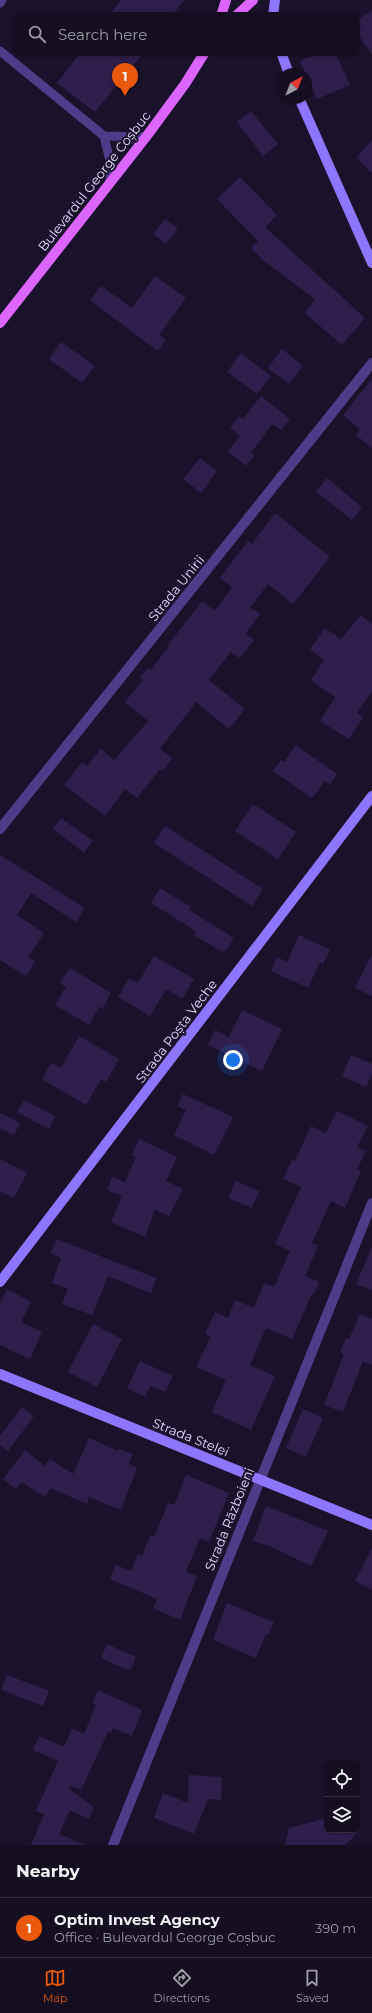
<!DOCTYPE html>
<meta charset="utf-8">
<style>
:root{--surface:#140e20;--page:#211c2d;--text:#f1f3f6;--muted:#9d9ca5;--line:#332e3e;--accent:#ea580c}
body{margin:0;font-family:Montserrat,sans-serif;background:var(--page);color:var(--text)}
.controls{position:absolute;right:12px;bottom:12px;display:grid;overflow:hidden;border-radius:8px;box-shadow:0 1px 3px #0004}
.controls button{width:36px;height:36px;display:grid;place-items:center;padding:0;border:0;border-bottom:1px solid var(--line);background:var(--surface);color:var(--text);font:20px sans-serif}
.compass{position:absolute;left:276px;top:68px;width:36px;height:36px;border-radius:50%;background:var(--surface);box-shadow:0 1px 3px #0004;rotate:42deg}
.you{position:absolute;left:233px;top:1060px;width:14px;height:14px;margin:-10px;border:3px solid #fff;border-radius:50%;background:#1a73e8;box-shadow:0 0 0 6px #1a73e833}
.badge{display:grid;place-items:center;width:26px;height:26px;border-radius:50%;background:var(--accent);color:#fff;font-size:13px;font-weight:700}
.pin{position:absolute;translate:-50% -33px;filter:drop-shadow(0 1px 2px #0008)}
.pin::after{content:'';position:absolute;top:21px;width:14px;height:12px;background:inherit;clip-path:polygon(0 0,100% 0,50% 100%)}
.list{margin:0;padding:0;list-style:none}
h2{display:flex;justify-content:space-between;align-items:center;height:52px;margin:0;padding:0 16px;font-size:17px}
h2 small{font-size:13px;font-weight:400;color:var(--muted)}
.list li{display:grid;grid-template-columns:26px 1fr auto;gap:12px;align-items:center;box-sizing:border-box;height:60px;padding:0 16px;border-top:1px solid var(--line)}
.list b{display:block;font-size:15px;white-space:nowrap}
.list p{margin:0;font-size:13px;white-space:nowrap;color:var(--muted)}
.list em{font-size:13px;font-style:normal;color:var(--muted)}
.icon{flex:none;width:22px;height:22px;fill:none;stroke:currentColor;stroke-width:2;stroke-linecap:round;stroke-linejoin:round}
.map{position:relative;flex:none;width:372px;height:1845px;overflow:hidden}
.search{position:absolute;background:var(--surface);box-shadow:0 1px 3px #0004;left:12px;right:12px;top:12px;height:44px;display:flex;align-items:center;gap:10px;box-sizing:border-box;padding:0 14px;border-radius:12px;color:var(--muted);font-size:15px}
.sheet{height:112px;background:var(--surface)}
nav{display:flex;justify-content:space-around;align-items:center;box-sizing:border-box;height:56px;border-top:1px solid var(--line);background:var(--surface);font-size:11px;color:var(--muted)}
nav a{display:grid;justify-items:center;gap:2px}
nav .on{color:var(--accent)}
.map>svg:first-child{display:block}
.building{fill:#2f1e4c}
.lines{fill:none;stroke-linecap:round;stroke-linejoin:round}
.lane{stroke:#4d3d89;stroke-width:9}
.street{stroke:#4d3d89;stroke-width:10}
.secondary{stroke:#8e75fd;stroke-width:10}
.primary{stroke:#dc65fd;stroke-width:10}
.labels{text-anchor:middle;stroke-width:4;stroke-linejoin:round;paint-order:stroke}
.street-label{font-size:13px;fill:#e6dcff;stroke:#1a122b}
</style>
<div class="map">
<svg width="372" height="1845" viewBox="0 0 372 1845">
<rect width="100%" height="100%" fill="#1a122b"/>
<!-- building -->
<path class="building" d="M121 0H184L172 16H109Z
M372 10V55L356 31V21Z
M81 52H144L95 112 57 83Z
M321 52H335L350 85 317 99 300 61Z
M251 111 278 144 263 156 237 122Z
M372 140V173L356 158Z
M240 177 277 215 265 227 365 318 342 345 305 313 315 299 263 260 251 248 258 241 217 199Z
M165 219 178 229 166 244 153 234Z
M155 276 186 298 159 335 166 340 158 351 90 300 101 286 132 308Z
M61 342 95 366 82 383 49 359Z
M282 349 303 366 289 384 268 368Z
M241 353 271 376 257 394 227 372Z
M372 379V448L356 435 360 429 343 415Z
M261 396 290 419 281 430 272 424 251 453 254 456 246 466 228 451 240 436 230 428 239 416 243 419Z
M200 458 217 471 201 493 183 479Z
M327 478 362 507 352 520 316 492Z
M275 513 330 557 293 604 268 584 250 608 260 614 245 634 254 640 240 658 231 652 209 680 245 709 229 729 196 702 160 749 172 759 162 771 160 769 137 798 125 789 105 816 64 785 82 762 87 766 101 749 114 760 148 721 125 702 143 680 140 678 148 668 151 670 169 646 168 645 202 601 215 611 232 587 220 578 248 541 252 544Z
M361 615 372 624V691L357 713 363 717 349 739 320 721 335 697 311 680 324 660 310 649 325 628 341 639Z
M296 745 337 774 330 785 325 781 312 798 273 771 281 760 284 762Z
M253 804 296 832 278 859 235 831Z
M61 818 93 841 84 853 53 829Z
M165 826 263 889 252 906 154 843Z
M0 855 85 908 76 922 31 893 17 915 44 933 28 957 35 961 26 976 0 960Z
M160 888 191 907 189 910 234 938 224 953 194 935 196 931 151 903Z
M299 935 330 950 323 964 320 962 308 988 271 971 277 957 287 962Z
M372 954V996L355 988Z
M154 956 194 979 182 999 166 989 150 1016 118 997 129 978 138 983Z
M70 968 111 993 102 1009 99 1007 89 1025 55 1005 66 987 60 983Z
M242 1010 282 1029 262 1071 208 1045 215 1030 229 1037Z
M79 1036 119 1059 106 1082 101 1079 86 1105 42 1079 51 1063 61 1068Z
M351 1055 372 1064V1073L366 1087 342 1076Z
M183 1094 233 1117 214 1155 174 1135 186 1110 177 1106Z
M24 1100 55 1116 49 1129 17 1112Z
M337 1111 368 1126 357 1147 366 1151 357 1169 361 1171 345 1208 331 1201 312 1243 318 1246 305 1276 319 1282 314 1295 312 1294 292 1339 266 1328 250 1365 275 1376 251 1430 212 1412 226 1380 196 1367 211 1336 205 1334 215 1312 228 1318 235 1300 254 1308 264 1283 274 1287 290 1251 275 1244 301 1187 283 1179 292 1160 295 1161 311 1126 326 1133Z
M0 1113 20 1123 14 1135 0 1128Z
M139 1139 177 1157 166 1181 183 1189 169 1216 155 1210 145 1237 111 1222 122 1196 107 1190 112 1177 125 1182 136 1157 132 1155Z
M0 1159 27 1173 14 1198 0 1191Z
M236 1181 259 1191 252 1208 228 1198Z
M57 1239 156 1278 151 1293 108 1276 92 1315 62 1304 68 1289 52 1283 61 1258 50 1253Z
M372 1247V1290L356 1284Z
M7 1289 31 1302 21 1322 42 1332 30 1359 0 1345V1303Z
M360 1314 372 1319V1365L363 1361 343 1412 324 1405 344 1354 340 1352 346 1338 349 1339Z
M93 1324 122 1339 97 1387 68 1372Z
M140 1361 173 1376 165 1392 150 1386 145 1397 127 1388Z
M22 1407 34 1416 8 1451 0 1445V1436Z
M303 1409 323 1418 306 1457 286 1448Z
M89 1438 118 1451 119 1449 133 1454 129 1464 137 1468 121 1510 89 1497 87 1504 50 1488 45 1497 21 1482 16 1489 3 1479 25 1450 45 1466 50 1459 73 1474Z
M186 1475 229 1493 209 1542 200 1538 186 1572 197 1576 180 1620 153 1608 157 1599 110 1579 116 1565 131 1571 138 1554 142 1556 150 1536 154 1537 168 1503 174 1505Z
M266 1506 328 1531 311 1566 272 1547 253 1541Z
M372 1548V1590L355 1581Z
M227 1603 274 1622 268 1635 266 1634 256 1658 213 1640Z
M107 1644 136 1657 130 1671 101 1658Z
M7 1675 49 1691 43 1706 1 1690Z
M98 1690 142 1710 132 1736 113 1728 111 1733 108 1732 81 1790 70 1786 69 1789 94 1807 89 1819 70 1810 59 1834 84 1845H31L44 1814 36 1811 58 1761 33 1750 39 1736 64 1747 72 1728 84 1734 96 1704 92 1703Z
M189 1775 222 1777 221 1800 208 1799 194 1834 154 1818 163 1793 188 1803Z
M327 1818V1830H360L345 1845H285L289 1828Z"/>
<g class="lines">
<!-- lane -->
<path class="lane" d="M0 3 2 0
M0 51 104 136
M110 183 111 165 104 136 146 137"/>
<!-- street -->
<path class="street" d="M0 829 372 363
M113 1845 372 1203"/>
<!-- secondary -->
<path class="secondary" d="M273 16 275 0
M281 52 289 74
M299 98 372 263
M0 1282 372 796
M0 1374 372 1525"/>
<!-- primary -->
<path class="primary" d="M221 16 226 0
M236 16 253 0
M0 323 146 137 185 84 205 52"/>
</g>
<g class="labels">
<!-- street labels -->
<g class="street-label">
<text transform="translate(94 181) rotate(-52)" y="5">Bulevardul George Coșbuc</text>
<text transform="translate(176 588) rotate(-51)" y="5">Strada Unirii</text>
<text transform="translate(176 1031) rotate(-53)" y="5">Strada Poșta Veche</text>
<text transform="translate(191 1437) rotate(22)" y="5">Strada Stelei</text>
<text transform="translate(229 1519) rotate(-68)" y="5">Strada Războieni</text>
</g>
</g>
</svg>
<div class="controls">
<button><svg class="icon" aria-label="locate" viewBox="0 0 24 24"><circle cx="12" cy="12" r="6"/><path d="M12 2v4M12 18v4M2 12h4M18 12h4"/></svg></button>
<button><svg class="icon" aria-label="layers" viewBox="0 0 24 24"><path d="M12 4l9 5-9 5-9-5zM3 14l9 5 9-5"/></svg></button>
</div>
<svg class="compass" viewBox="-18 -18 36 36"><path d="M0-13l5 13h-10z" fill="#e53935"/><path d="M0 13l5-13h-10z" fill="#9d9ca5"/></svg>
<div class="you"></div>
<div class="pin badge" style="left:125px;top:96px">1</div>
<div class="search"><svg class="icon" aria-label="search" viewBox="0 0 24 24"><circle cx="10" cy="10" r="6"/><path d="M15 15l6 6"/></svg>Search here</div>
</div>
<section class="sheet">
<h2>Nearby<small></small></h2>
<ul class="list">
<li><span class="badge">1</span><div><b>Optim Invest Agency</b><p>Office · Bulevardul George Coșbuc</p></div><em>390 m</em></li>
</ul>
</section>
<nav>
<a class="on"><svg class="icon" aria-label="map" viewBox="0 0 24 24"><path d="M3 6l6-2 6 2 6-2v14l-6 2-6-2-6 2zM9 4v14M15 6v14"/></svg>Map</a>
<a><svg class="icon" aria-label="directions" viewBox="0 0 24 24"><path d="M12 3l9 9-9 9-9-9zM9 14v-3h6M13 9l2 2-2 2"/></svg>Directions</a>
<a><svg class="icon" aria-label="saved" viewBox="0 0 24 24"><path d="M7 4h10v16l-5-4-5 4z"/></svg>Saved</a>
</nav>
